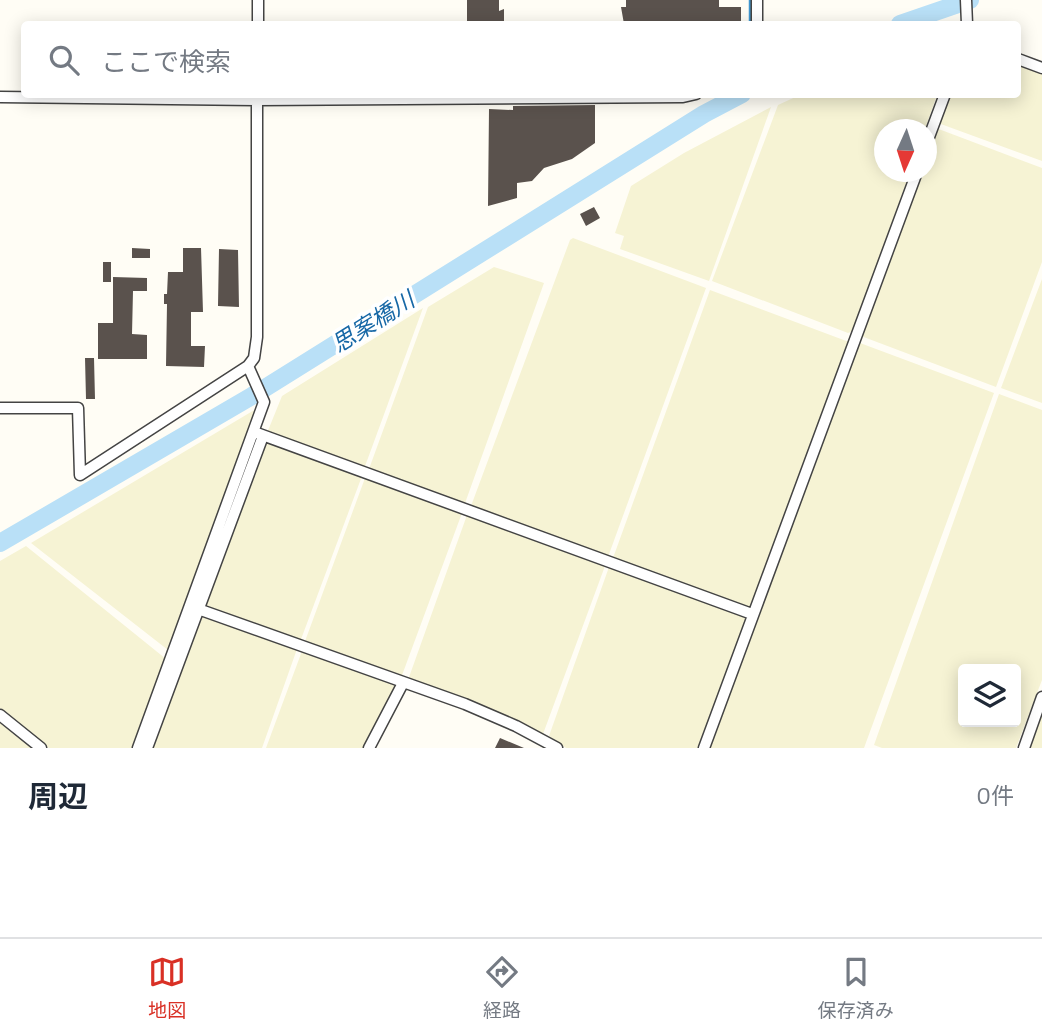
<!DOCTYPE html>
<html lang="ja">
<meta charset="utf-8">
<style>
:root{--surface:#fff;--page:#f2f2f3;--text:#1f2937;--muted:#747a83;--line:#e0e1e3;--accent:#d93025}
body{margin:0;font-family:Bitter,"Noto Sans JP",serif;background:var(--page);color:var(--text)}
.controls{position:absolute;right:21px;bottom:21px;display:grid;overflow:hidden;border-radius:7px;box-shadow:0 4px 18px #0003}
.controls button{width:63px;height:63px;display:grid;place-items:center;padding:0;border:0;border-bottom:2px solid var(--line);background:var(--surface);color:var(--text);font:35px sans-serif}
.compass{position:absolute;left:874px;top:119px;width:63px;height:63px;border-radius:50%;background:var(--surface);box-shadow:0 4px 18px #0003;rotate:183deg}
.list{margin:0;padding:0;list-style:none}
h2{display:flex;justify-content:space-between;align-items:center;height:91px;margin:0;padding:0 28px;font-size:30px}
h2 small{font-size:23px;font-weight:400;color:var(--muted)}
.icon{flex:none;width:38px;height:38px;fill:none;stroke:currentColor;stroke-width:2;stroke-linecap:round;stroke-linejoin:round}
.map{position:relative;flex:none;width:1042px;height:748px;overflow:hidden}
.search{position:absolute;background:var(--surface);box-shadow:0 4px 18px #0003;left:21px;right:21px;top:21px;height:77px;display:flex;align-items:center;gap:18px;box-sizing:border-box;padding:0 24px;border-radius:7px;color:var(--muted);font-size:26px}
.sheet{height:189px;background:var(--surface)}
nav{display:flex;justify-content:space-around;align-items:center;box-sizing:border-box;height:98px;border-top:2px solid var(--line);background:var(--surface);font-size:19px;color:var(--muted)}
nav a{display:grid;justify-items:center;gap:4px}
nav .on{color:var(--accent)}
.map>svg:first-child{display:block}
.farmland{fill:#f6f3d4;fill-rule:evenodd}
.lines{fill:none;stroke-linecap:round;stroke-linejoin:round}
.stream{stroke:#3f96cf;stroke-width:2.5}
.river{stroke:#b9e0f7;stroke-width:18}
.building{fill:#5a524d}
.street-casing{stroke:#444;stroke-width:13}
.street{stroke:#fff;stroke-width:10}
.labels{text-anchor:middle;stroke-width:7;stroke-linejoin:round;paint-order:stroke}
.water-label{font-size:23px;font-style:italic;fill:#1768a6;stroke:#fff}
</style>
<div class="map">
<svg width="1042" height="748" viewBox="0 0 1042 748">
<rect width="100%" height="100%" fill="#fffdf5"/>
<!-- farmland -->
<path class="farmland" d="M1018 63 1042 72V161L938 123 948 95 1018 94Z
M802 94 937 95 925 129 884 130V172H910L853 331 848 333 712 281 778 105Z
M771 107 709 281 620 249 624 236 615 233 631 186 684 153Z
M936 128 1042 168V262L996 387 861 336 920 172H926L927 155Z
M573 238 706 288 608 557 473 509 471 506 570 240Z
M494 267 544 283 464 506 369 469 428 307Z
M1042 279V403L1001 388Z
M710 290 849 342 749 609 613 558Z
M423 308 364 469 267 433 282 396Z
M860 343 994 393 864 748H709L856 345Z
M999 394 1042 410V680L1016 748H882L874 745ZM963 669H1016V722H963Z
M256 409 168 650 31 543Z
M266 441 362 476 300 642 204 607Z
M365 478 462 513 401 678 304 644Z
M467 515H471L605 566 543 734 496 712 408 680Z
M26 546 166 659 134 748H49L0 708V561Z
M609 567 746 618 698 748H566L549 736Z
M202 614 297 649 262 748H152Z
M302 651 397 686 363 748H266Z
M1042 712V748H1029Z
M0 720 35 748H0Z"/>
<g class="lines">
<!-- stream -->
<path class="stream" d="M750 24V0"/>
<!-- river -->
<path class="river" d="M900 24 970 0
M0 543 252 396 704 114 742 94"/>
</g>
<!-- building -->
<path class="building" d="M467 0H499V11L504 9V24L498 22V24H467Z
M626 0H719V7H741V24H624L621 7H626Z
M595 105V143L572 159 544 168 532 181 517 183V198L488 206 489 109 513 110V106Z
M594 207 600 218 586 226 580 214Z
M132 248 150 249V258H132Z
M183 248H201L203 312H191V346H205L204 367 166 366 167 304H164V294H167L168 272H183Z
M219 249 238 250 239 307 218 306Z
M103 262H111V282H103Z
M113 277 147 278V291H133L132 334 147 335V359H98V323H113Z
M85 358H94L95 399H86Z
M500 738 524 748H495Z"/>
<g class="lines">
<!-- street casing -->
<g class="street-casing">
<path id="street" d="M757 0V24
M966 0 967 24
M258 24V0
M1018 59 1042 68
M0 97 257 100 683 97 696 94
M926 145 945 94
M0 408H78L80 475 248 366 254 358 257 337V95
M254 432 752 614
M198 609 465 704 516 726 557 748
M0 715 41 748
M138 748 264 402 248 366
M147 748 263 436
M369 748 403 683
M704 748 917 172
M1024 748 1042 697"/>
</g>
<!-- street -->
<use href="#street" class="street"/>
</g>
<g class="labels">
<!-- water labels -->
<g class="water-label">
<text transform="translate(373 322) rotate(-32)" y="8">思案橋川</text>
</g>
</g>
</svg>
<div class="controls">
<button><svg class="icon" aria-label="layers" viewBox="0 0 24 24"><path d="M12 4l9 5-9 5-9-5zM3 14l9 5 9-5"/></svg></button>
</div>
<svg class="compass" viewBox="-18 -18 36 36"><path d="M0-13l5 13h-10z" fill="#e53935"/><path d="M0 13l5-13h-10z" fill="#747a83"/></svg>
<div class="search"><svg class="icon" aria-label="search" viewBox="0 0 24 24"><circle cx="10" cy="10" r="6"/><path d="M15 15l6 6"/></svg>ここで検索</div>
</div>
<section class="sheet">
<h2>周辺<small>0件</small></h2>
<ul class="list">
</ul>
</section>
<nav>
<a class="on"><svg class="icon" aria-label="map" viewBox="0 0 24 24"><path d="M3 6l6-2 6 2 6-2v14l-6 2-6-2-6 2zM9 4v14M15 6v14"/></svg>地図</a>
<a><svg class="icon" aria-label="directions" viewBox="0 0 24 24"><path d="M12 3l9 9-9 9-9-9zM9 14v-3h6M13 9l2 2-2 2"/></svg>経路</a>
<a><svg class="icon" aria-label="saved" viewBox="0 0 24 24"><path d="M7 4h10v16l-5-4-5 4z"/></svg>保存済み</a>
</nav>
